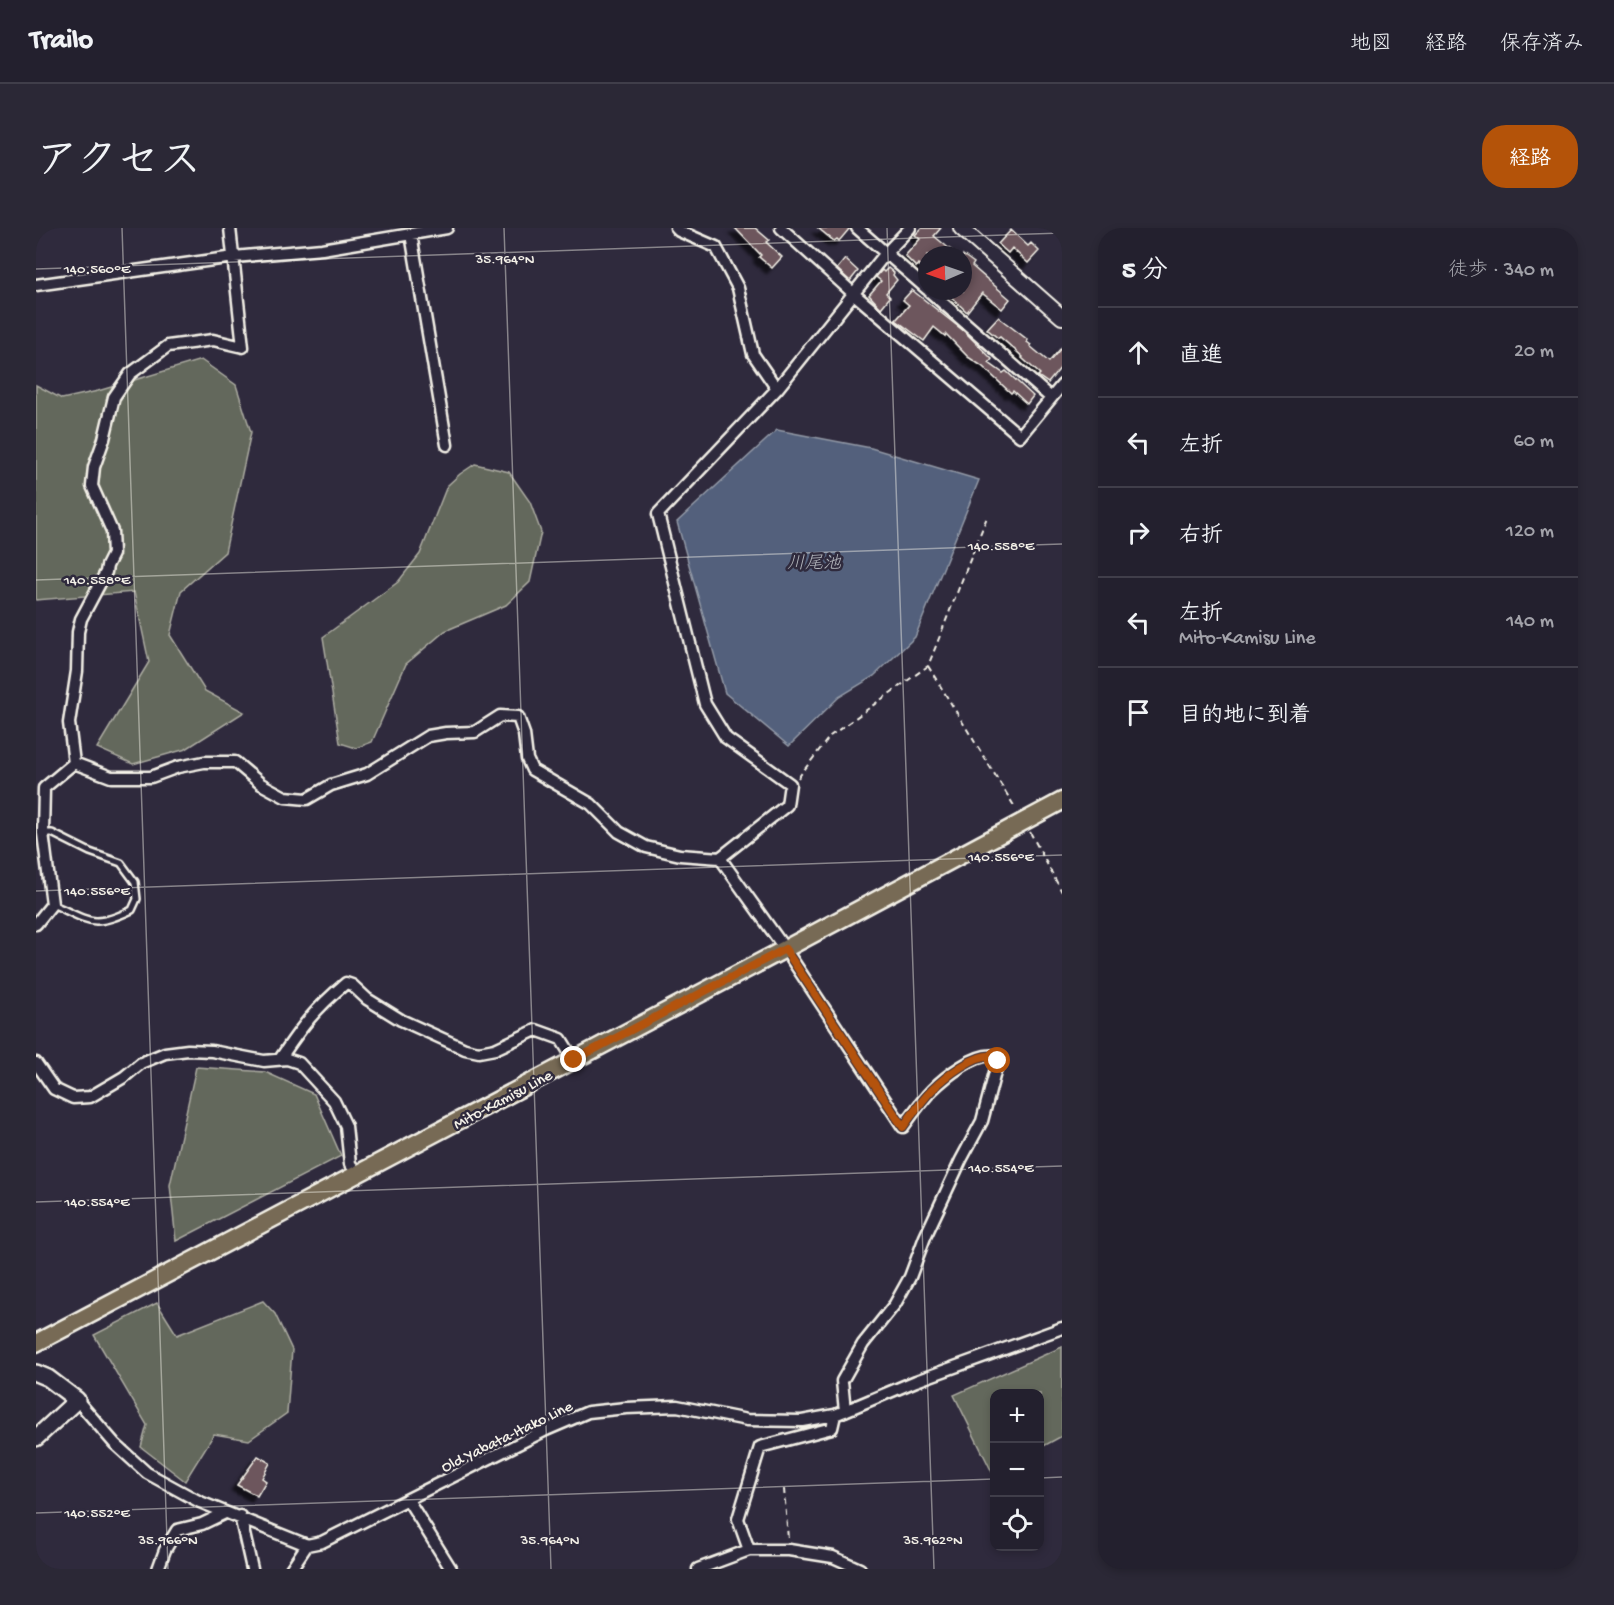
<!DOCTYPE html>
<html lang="ja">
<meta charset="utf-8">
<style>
:root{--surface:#23202e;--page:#2b2836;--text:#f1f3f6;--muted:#a3a3aa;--line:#403e4a;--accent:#b45309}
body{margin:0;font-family:"Gochi Hand","Klee One",sans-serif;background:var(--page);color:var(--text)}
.controls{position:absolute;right:18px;bottom:18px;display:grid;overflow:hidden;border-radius:12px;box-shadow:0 3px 9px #0003}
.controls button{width:54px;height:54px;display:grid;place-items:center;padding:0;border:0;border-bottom:2px solid var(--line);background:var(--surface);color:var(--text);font:30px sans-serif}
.compass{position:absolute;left:882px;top:18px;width:54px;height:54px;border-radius:50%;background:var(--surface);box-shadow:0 3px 9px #0003;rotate:268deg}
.stop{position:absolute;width:18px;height:18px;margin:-14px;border:4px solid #b45309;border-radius:50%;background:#fff}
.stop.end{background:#b45309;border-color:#fff;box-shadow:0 2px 6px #0008}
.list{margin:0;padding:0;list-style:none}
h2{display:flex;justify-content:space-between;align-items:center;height:78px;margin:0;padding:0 24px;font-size:26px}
h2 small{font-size:20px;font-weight:400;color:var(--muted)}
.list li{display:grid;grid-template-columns:39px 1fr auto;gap:18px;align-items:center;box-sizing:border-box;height:90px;padding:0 24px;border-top:2px solid var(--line)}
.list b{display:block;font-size:22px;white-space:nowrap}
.list p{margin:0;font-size:20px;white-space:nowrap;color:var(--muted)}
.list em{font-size:20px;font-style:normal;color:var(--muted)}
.icon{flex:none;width:33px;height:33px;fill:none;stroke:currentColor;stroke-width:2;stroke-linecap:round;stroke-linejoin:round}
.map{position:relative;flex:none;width:1026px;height:1341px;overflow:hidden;border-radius:24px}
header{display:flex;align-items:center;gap:36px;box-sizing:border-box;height:84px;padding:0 30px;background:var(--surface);border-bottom:2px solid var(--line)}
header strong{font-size:28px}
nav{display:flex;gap:33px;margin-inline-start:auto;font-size:21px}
.intro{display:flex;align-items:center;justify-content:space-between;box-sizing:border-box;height:144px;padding:0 36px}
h1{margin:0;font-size:42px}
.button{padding:15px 27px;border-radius:24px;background:var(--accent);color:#fff;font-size:21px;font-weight:700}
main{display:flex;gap:36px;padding:0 36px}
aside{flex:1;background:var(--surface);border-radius:24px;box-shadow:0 3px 9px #0003}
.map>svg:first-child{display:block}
.green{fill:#64685b;stroke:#acaca2;stroke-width:1.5}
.water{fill:#53607c;stroke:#939aa7;stroke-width:1.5}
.building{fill:#6d575d;stroke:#f4f1e8;stroke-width:1.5;filter:url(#shadow)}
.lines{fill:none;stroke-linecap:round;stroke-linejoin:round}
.service-casing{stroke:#f4f1e8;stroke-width:10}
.minor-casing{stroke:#f4f1e8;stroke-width:15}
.tertiary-casing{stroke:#f4f1e8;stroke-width:18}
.secondary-casing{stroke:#f4f1e8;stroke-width:20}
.primary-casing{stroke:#f4f1e8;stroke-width:21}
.path{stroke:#f4f1e8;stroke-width:2;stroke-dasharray:6 4.5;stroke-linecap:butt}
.service{stroke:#2f2a3d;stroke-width:5}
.minor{stroke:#2f2a3d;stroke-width:10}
.tertiary{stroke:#2f2a3d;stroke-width:14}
.secondary{stroke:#2f2a3d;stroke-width:15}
.primary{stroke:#776a54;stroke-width:16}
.route{stroke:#b45309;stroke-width:8}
.ticks{fill:none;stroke:#f4f1e8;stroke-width:1.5;stroke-opacity:0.45}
.labels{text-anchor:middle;stroke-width:5;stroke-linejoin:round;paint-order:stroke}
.street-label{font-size:16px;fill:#f4f1e8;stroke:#2f2a3d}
.water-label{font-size:18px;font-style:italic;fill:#b4b7bd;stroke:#2f2a3d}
.ticks-label{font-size:15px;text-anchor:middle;fill:#f4f1e8;stroke:#2f2a3d;stroke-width:5;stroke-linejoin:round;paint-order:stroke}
</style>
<header>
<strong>Trailo</strong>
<nav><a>地図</a><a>経路</a><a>保存済み</a></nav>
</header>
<div class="intro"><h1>アクセス</h1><a class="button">経路</a></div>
<main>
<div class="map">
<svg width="1026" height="1341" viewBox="0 0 1026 1341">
<defs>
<filter id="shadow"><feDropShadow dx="-5.5" dy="5.5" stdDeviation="1.5" flood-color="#0009"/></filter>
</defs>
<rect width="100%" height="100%" fill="#2f2a3d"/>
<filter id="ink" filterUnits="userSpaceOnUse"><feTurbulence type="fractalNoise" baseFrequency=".0167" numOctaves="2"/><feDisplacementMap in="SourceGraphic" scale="12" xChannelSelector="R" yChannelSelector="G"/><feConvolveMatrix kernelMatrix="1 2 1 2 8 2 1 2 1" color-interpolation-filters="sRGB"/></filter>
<g filter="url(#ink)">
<!-- green -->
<path class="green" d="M165 132 200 157 215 204 189 324 145 363 134 407 169 463 208 484 150 521 97 536 61 520 113 434 98 364 0 372V157L26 171 62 163Z
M439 236 473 244 494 274 505 304 494 354 470 377 409 403 370 436 336 514 320 520 304 515 287 409 362 354 384 326 411 258 424 246Z
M160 839 229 844 278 866 305 928 140 1013 134 957Z
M227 1073 239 1086 256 1122 251 1185 213 1212 178 1206 149 1253 105 1219 111 1197 58 1107 121 1075 141 1107Z
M1026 1119V1208L1004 1220V1166H958V1243L956 1244 918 1167Z"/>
<!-- water -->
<path class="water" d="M741 202 835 220 943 252 879 409 838 448 803 469 753 518 689 465 641 294Z"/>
<!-- building -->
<path class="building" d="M699 0H719L733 12 730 14 746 29 736 40 723 29 725 27Z
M782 0H814L803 13 801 11 798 13Z
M886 0H905L898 8 921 27H891V45L882 36 880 39 869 28 884 11 879 7Z
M975 2 992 18 995 15 1003 23 992 35 976 20 972 25 962 16Z
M927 27 938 35 936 38 974 71 966 81 946 65 931 84 909 63H927Z
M809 31 822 43 814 53 801 41Z
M852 40 858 45 857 47 861 52 850 65 854 69 845 80 833 67 845 53 840 49 846 42 848 44Z
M876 62 929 104 956 131 953 135 967 145 970 143 997 168 991 176 977 163 975 165 946 138 932 129 910 106 909 108 898 99 888 113 860 92 873 77 867 72Z
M962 89 992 112 991 114 995 117 994 118 1013 134 1026 119V138L1012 155 1002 148 1004 146 986 130 987 129 964 109 962 110 951 101Z
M222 1228 234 1235 226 1250 230 1253 221 1268 201 1257Z"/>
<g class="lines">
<!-- service casing -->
<g class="service-casing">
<path id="service" d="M7 605H16L54 624 85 635 99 654 101 671 96 682C56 701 54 693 16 676"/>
</g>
<!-- minor casing -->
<g class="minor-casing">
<path id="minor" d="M640 0 643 3 680 19 702 60 717 126 741 161
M745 0 818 66 984 208 1026 157
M821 0 891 61
M375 6 411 217
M0 57 198 29 286 21 411 0
M893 63 1015 170
M38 535 75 549H115L142 539 168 534H199L225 556 249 569 271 571 295 557 331 546 392 508 410 505 439 504 464 488 482 489 488 506 491 531 496 542 555 576 583 604 610 619 644 627 684 630 751 577 754 556 690 510 669 476 622 286 741 161 850 25 874 0
M684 630 749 721 867 899C876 887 885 873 896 862 909 849 940 824 959 828L962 833 946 893 925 932 889 1009 874 1049 859 1076 827 1116 806 1153 809 1183
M0 696 16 676 7 605 8 560 38 535 33 495 41 443 42 404 45 391 70 344 71 338 77 326 76 303 56 258 58 239 68 211 78 169 94 146 132 118 177 112 207 119 194 0
M244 831C266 798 279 781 310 755L316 757 331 771 365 792 429 821 443 824 459 821 500 802 525 811 538 832
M0 835 18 861 37 870 54 869 88 849 105 835 129 825 152 822 176 823 228 833 251 831 263 835 298 873 310 898 314 936 322 945
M41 1172 79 1216 111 1245 164 1274 271 1317 286 1314 510 1202 552 1184 590 1180 641 1178 711 1192 766 1193 799 1187 880 1153 1026 1100
M372 1272 415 1341
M204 1288 216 1341
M713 1322 702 1291 724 1219 796 1200 799 1187
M122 1341 129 1322 141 1302 166 1296 189 1285
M255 1341 271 1317
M662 1341 713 1322H753L797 1329 824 1341"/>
</g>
<!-- tertiary casing -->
<g class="tertiary-casing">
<path id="tertiary" d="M925 0 1026 89"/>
</g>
<!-- secondary casing -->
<g class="secondary-casing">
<path id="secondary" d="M0 1145 12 1150 41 1172 0 1210"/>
</g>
<!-- primary casing -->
<g class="primary-casing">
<path id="primary" d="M0 1115 749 721 1026 573"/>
</g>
<!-- path -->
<path class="path" d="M892 438 980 581
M762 550 794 508 892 438 951 289
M994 604 1026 664
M748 1261 752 1311"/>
<!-- service -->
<use href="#service" class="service"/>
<!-- minor -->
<use href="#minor" class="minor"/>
<!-- tertiary -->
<use href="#tertiary" class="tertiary"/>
<!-- secondary -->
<use href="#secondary" class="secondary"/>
<!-- primary -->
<use href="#primary" class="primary"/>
</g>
</g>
<g class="lines" filter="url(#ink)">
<!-- route -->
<path class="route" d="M538 832 749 721 867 899C876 887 885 873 896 862 909 849 940 824 959 828L962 833"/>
</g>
<!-- ticks -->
<path class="ticks" d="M86 0 132 1341M468 0 515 1341M851 0 898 1341M0 41 1026 5M0 352 1026 316M0 663 1026 627M0 974 1026 938M1004 1250 1026 1249M0 1285 958 1251"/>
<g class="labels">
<!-- street labels -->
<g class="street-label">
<text transform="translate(466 870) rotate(-28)" y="6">Mito-Kamisu Line</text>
<text transform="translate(470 1207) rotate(-26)" y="6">Old Yabata-Itako Line</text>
</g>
<!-- water labels -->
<g class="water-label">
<text x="778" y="340">川尾池</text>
</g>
</g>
<g class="ticks-label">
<text x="469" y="35">35.964°N</text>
<text x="61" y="45">140.560°E</text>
<text x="965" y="322">140.558°E</text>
<text x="61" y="356">140.558°E</text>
<text x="965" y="633">140.556°E</text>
<text x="61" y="667">140.556°E</text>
<text x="965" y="944">140.554°E</text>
<text x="61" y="978">140.554°E</text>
<text x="61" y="1289">140.552°E</text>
<text x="132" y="1316">35.966°N</text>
<text x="514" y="1316">35.964°N</text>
<text x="897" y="1316">35.962°N</text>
</g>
</svg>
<div class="controls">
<button>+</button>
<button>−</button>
<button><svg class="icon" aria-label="locate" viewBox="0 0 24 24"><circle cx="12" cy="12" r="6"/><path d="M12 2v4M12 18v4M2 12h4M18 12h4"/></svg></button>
</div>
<svg class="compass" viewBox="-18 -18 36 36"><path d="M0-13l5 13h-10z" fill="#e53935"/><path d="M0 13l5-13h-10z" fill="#a3a3aa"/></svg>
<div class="stop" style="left:962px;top:833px"></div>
<div class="stop end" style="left:538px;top:832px"></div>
</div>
<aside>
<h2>5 分<small>徒歩 · 340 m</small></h2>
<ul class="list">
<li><svg class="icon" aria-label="ahead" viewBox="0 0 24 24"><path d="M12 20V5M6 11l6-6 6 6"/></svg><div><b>直進</b></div><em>20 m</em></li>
<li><svg class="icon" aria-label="left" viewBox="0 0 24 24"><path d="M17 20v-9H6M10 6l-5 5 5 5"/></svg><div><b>左折</b></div><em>60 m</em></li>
<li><svg class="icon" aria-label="right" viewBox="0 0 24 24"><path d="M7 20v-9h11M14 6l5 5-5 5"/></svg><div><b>右折</b></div><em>120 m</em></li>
<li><svg class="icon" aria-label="left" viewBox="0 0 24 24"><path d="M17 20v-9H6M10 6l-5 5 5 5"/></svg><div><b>左折</b><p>Mito-Kamisu Line</p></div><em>140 m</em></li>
<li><svg class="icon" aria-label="arrive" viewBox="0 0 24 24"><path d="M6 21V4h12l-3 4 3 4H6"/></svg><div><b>目的地に到着</b></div></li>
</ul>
</aside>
</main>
